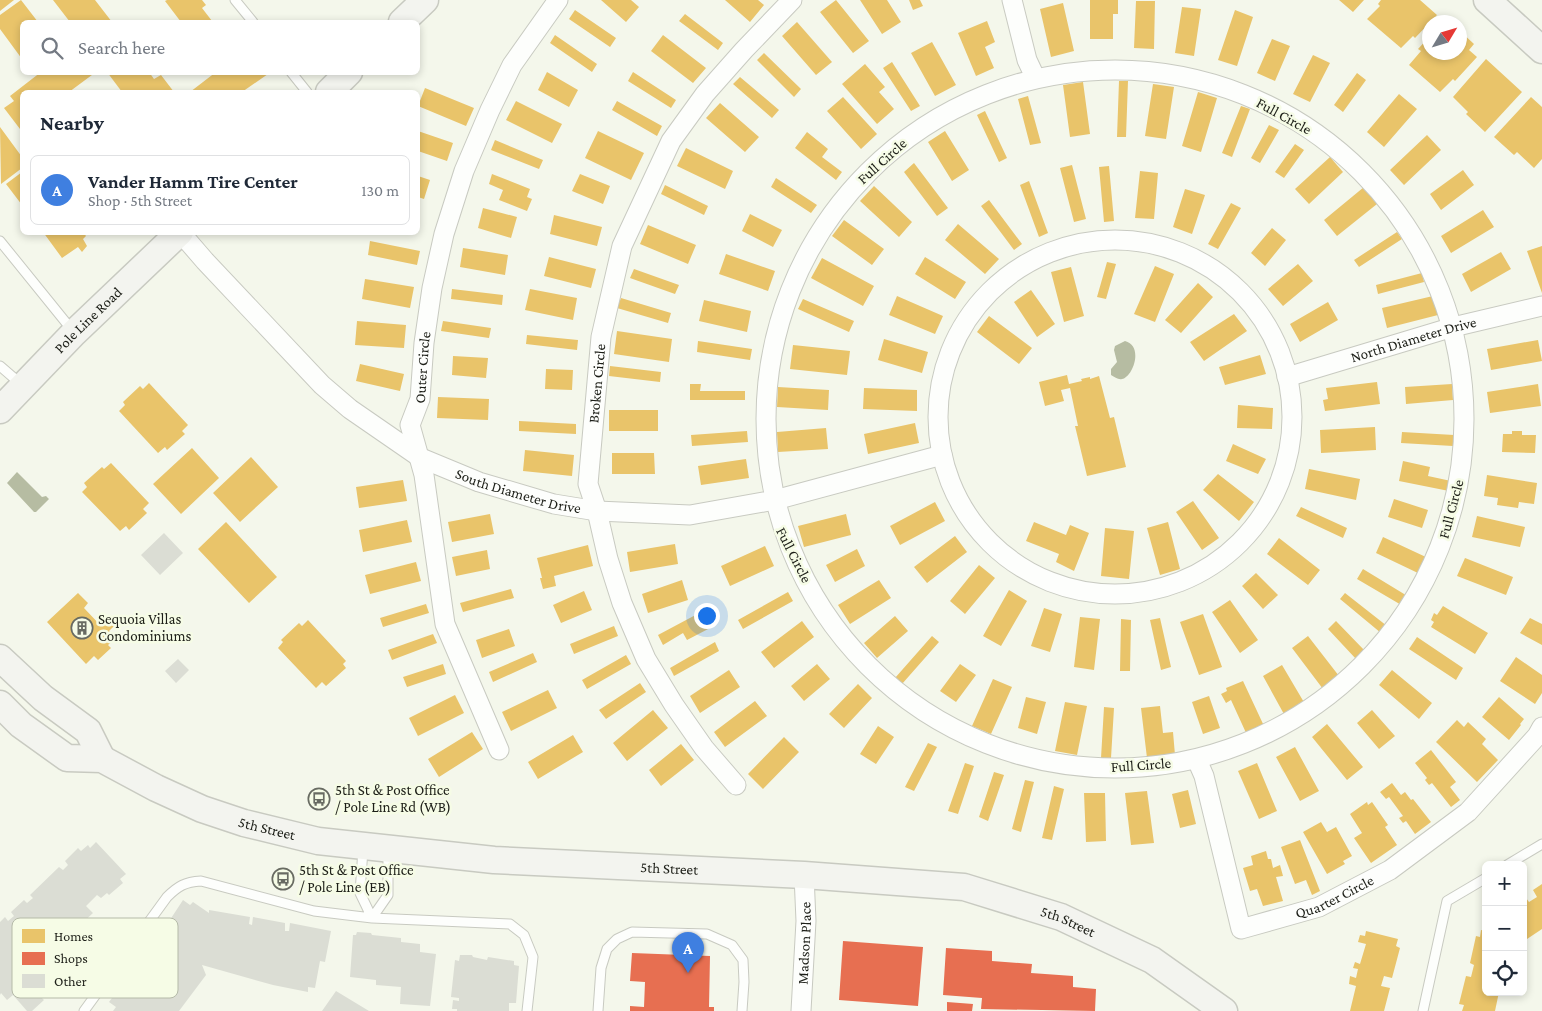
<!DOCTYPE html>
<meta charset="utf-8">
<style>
:root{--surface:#fff;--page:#f2f2f3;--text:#1f2937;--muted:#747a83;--line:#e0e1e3;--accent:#0f766e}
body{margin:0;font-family:"Crimson Pro",serif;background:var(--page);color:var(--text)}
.controls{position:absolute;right:15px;bottom:15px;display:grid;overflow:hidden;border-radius:8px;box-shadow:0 2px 8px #0003}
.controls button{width:45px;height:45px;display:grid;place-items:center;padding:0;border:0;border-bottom:1px solid var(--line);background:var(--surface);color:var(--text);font:25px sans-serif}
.compass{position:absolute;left:1422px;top:15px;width:45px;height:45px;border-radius:50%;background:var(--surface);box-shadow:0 2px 8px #0003;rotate:52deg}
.you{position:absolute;left:706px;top:615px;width:18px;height:18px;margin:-12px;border:4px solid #fff;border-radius:50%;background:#1a73e8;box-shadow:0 0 0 8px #1a73e833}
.badge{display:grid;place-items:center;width:32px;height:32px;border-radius:50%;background:var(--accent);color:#fff;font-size:16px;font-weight:700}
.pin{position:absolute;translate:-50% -41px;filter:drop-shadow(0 1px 2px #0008)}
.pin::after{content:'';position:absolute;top:26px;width:18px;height:15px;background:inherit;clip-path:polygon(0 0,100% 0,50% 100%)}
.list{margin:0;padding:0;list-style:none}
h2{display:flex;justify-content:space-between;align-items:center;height:65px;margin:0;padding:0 20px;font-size:21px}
h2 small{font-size:16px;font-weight:400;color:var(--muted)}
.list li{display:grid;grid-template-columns:32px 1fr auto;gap:15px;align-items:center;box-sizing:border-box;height:70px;margin:0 10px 10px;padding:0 10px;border:1px solid var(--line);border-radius:8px}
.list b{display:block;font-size:19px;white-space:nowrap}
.list p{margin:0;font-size:16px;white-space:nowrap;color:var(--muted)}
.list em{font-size:16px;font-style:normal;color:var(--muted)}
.icon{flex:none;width:28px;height:28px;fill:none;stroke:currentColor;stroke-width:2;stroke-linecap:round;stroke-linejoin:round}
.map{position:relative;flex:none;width:1542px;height:1011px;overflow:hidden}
.search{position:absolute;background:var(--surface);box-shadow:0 2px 8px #0003;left:20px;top:20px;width:400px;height:55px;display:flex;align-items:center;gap:12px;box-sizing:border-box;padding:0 18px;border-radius:8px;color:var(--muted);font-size:19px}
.panel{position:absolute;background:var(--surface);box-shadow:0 2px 8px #0003;left:20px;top:90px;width:400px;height:145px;border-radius:8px}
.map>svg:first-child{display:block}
.water{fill:#b6bca2}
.homes{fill:#e9c46a}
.shops{fill:#e76f51}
.building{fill:#dbddd4}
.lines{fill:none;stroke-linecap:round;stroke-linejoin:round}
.lane-casing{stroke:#c8cac1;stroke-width:11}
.street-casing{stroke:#c8cac1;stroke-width:21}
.secondary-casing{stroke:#c8cac1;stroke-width:29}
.lane{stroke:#fdfefc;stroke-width:9}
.street{stroke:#fdfefc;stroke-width:19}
.secondary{stroke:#f3f4ef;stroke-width:26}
.labels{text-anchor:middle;stroke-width:5;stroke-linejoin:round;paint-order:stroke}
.street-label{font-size:15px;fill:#1d1f18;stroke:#f6fce6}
.poi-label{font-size:15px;fill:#1d1f18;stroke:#f6fce6;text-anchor:start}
.key{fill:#f6fce6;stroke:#b5baa8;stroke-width:1}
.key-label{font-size:14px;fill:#1d1f18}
</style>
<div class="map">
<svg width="1542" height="1011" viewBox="0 0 1542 1011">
<rect width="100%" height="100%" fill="#f4f7eb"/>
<!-- water -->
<path class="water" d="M1125 341C1144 346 1133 377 1122 379 1118 380 1115 377 1111 375V369L1117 362 1114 350 1115 346Z
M17 472 42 497 46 496 49 499 36 512H34L7 483Z"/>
<!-- homes -->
<path class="homes" d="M0 0H14L0 11Z
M21 0 38 22H22V59L0 29V15Z
M53 0H95L112 22H70Z
M167 0H202L206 5 202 8 212 21 210 22H181L165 1Z
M601 0H631L639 7 626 22Z
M725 0H758L764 5 750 22Z
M836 0 869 41 853 53 820 12Z
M860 0H887L901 22 882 34Z
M909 0H920L923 6 913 10Z
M1090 0H1118V14H1113V39H1090Z
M1339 0H1364L1353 12Z
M1381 0H1420L1437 15 1415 38 1413 36 1401 48 1367 19 1380 6 1378 4Z
M1136 1H1155L1154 49 1134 48Z
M1063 3 1074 51 1051 57 1040 9Z
M1182 7 1201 9 1194 56 1175 53Z
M575 10 616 38 610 47 569 19Z
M1235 10 1253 17 1237 66 1218 60Z
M685 14 723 43 718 50 679 21Z
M987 21 995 42 985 47 994 68 976 76 958 33Z
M797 22 832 62 816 75 782 36Z
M1460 31 1474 44 1469 50 1477 57 1455 81 1453 79 1440 92 1409 65 1421 51 1418 49 1430 36V52H1460Z
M555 35 597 64 592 72 550 43Z
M663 35 706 68 693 83 651 51Z
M1272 39 1290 46 1275 81 1257 73Z
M932 42 956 85 935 96 911 53Z
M764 53 801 89 794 97 757 60Z
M1313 55 1330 63 1310 102 1293 94Z
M1486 59 1522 92 1485 132 1466 114 1468 112 1453 97Z
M892 62 920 106 911 111 883 68Z
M865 64 885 87 879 92 894 109 877 124 842 84Z
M41 72H96L69 92H22V127L20 129 4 108 14 101 10 96Z
M107 72H149L154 79 161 75 174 92H122Z
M216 72H267L268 74 242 92H190Z
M547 72 578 90 569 107 538 90Z
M633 72 676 100 671 108 628 81Z
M1357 73 1366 80 1343 112 1334 105Z
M740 77 779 110 772 118 733 84Z
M1119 81H1128L1126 137H1117Z
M1083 82 1090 134 1070 137 1063 85Z
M1153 84 1174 87 1166 139 1145 136Z
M425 88 474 108 466 126 418 106Z
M1198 92 1217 98 1201 152 1182 146Z
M1399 94 1417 109 1384 147 1367 132Z
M1028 96 1041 143 1030 145 1018 99Z
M843 97 877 134 861 149 827 111Z
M1531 97 1542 107V159L1534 168 1517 152 1514 155 1494 137Z
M516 101 562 124 552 143 506 120Z
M617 101 662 126 657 136 612 110Z
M720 103 759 137 745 152 706 118Z
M1241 106 1250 109 1232 157 1222 153Z
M985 111 1007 158 999 162 977 115Z
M1269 125 1279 130 1260 163 1251 158Z
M0 127 22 157V168L1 184Z
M418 131 453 143 447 161 418 151Z
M598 131 644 153 631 180 585 158Z
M945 131 969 170 952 181 928 142Z
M807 132 828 149 822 157 842 172 836 180 795 148Z
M1427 135 1441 150 1404 185 1390 170Z
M495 140 543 160 539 169 491 150Z
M1295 144 1304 150 1284 178 1275 172Z
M686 148 733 171 725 189 677 166Z
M1330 157 1343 172 1309 204 1295 189Z
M914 163 948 208 937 216 904 172Z
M1072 165 1086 219 1074 222 1060 168Z
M1109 166 1114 221 1104 222 1099 167Z
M1463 170 1474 185 1441 210 1430 194Z
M1140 171 1158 173 1154 219 1135 218Z
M22 172V205L6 184Z
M492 174 530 189 527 197 532 199 527 211 499 200 503 190 489 184Z
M580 174 610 186 603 204 572 191Z
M418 176 430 180 424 199 418 197Z
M776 178 817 205 811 213 771 187Z
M1029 181 1048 233 1039 237 1020 185Z
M665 185 708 206 704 215 661 194Z
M874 186 912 222 899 237 860 201Z
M1364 187 1377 204 1337 236 1324 220Z
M1185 189 1205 195 1192 234 1173 227Z
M989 200 1022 244 1014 250 981 206Z
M1231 203 1241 208 1218 249 1208 244Z
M483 208 517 217 511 238 478 228Z
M1483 210 1494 227 1451 253 1441 236Z
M750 214 782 230 773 247 742 231Z
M554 215 602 227 597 246 550 234Z
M844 220 884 249 872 265 832 236Z
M958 224 999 259 985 274 945 240Z
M648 225 696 245 688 264 640 244Z
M1272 228 1286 240 1265 266 1251 253Z
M43 232H83L86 236 83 239 87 246 82 252 78 247 62 258Z
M1397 232 1402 239 1359 267 1354 260Z
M370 241 420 251 417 265 368 255Z
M1542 246V293L1527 251Z
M463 248 508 255 505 275 460 267Z
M1501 252 1511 269 1471 292 1462 274Z
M726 254 775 271 768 291 719 274Z
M549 257 596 269 591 288 544 276Z
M925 257 966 282 955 299 915 274Z
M822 258 874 286 863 306 811 278Z
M1107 262 1116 264 1106 299 1097 297Z
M1298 264 1313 281 1283 306 1268 289Z
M1155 266 1174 274 1155 322 1134 314Z
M1071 267 1084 316 1064 322 1051 272Z
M634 269 679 285 675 294 630 278Z
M1422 273 1424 282 1378 294 1376 285Z
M365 279 414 287 410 308 362 299Z
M1198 283 1213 297 1181 333 1165 320Z
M452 289 503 295 502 305 451 299Z
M530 289 577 298 573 320 525 310Z
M1031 290 1055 324 1037 337 1014 302Z
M897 296 943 316 935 334 889 315Z
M1433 296 1438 315 1387 328 1382 308Z
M621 298 671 313 668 323 617 308Z
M803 299 854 321 849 332 798 309Z
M704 300 751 311 747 332 699 321Z
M1328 302 1338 320 1300 342 1290 324Z
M1234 314 1247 331 1204 361 1190 342Z
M989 316 1032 348 1019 364 977 332Z
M357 321 406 325 404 348 355 345Z
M443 321 491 328 489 338 441 331Z
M617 331 672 339 669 362 614 354Z
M527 335 578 340 577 350 526 344Z
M884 339 928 352 922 373 878 360Z
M1538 340 1542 361 1491 370 1487 349Z
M698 341 752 349 750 360 697 352Z
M793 345 850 351 847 375 790 369Z
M1260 355 1266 374 1225 385 1219 367Z
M453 356 488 358 486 378 452 375Z
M360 364 404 374 400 391 356 381Z
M610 366 661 372 660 382 609 376Z
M546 369 573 370 572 390 545 389Z
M1067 375 1069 384 1082 381 1081 379 1090 377V379L1099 376 1110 418 1114 417 1126 467 1087 476 1075 426H1078L1070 388 1061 390 1064 401 1045 406 1039 382Z
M1377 382 1380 404 1325 411 1323 400 1328 399 1326 388Z
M149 383 188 425 182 431 185 434 167 450 165 447 158 453 119 411 125 405 123 402 140 386 143 389Z
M690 384H701L700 391H745V400H690Z
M1452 384 1453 400 1406 404 1405 387Z
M1538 384 1541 406 1490 413 1487 392Z
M778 387 829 390 828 410 777 407Z
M864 388 917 390V411L863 409Z
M438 397 489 399 488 420 437 418Z
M1238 405 1273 408 1272 429 1237 428Z
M609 410H658V431H609Z
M519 421 576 424V434L519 431Z
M915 423 919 443 868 454 864 434Z
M1375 427 1376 450 1321 453 1320 430Z
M826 428 828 449 778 452 777 432Z
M747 431 748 442 692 446 691 435Z
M1512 431H1522V435H1536L1535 453 1502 452 1503 434H1512Z
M1402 432 1454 435 1453 446 1401 443Z
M1233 444 1266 459 1258 474 1226 461Z
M192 448 219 478 181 514 153 484Z
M525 450 574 455 572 476 523 471Z
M612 453H654L655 474H612Z
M251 457 278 487 240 522 213 493Z
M746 459 749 478 701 485 698 466Z
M1403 461 1430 467 1428 476 1451 481 1449 491 1399 481Z
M111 463 149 503 143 509 147 513 129 530 126 526 120 531 82 492 87 487 84 483 102 467 104 469Z
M1309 469 1360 479 1356 500 1305 489Z
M1218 474 1254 502 1239 521 1203 490Z
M1487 475 1537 483 1534 504 1519 502 1518 508 1497 505 1498 498 1484 496Z
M403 480 407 501 359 508 356 487Z
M1394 499 1428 510 1422 528 1388 517Z
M1193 501 1219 538 1202 550 1176 512Z
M935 502 945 521 900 545 890 526Z
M1301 507 1347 528 1343 538 1296 516Z
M490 514 494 534 452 542 448 522Z
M846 514 851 535 804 547 798 526Z
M1477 516 1525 527 1520 547 1472 537Z
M407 520 412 542 363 552 359 530Z
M226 522 277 577 249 603 198 549Z
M1034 522 1066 535 1070 525 1089 533 1074 571 1056 562 1059 554 1026 541Z
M1168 522 1180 569 1160 575 1147 528Z
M1105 528 1134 531 1129 579 1101 576Z
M955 536 967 552 927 583 914 567Z
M1383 537 1428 558 1420 574 1376 553Z
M1279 538 1320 570 1308 585 1267 554Z
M675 544 678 564 630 572 627 552Z
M588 545 593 566 554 576 556 586 543 589 540 578H542L537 558Z
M765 546 774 566 730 586 721 566Z
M857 549 865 566 835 582 826 565Z
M487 550 490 569 456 576 452 557Z
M1465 558 1513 577 1506 595 1457 576Z
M416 562 421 581 370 594 365 575Z
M979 565 995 578 965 614 950 601Z
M1363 569 1409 597 1403 606 1357 579Z
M1256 573 1278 595 1263 609 1242 586Z
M682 580 688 600 648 613 642 594Z
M879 580 891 598 850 624 838 605Z
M511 589 514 598 463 612 460 603Z
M1009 590 1027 601 1001 646 983 636Z
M584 591 592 610 561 623 553 605Z
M788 592 793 601 743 629 738 620Z
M78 593 88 603 84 608 101 626 109 619 115 625 109 631 116 638 108 645 111 648 98 660 94 656 86 664 47 622Z
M1345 593 1387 626 1381 633 1340 599Z
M1230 600 1258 640 1240 653 1212 612Z
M426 604 429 613 383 627 380 618Z
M1443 606 1488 633 1475 654 1431 627 1434 622 1431 620 1434 613 1437 615Z
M1044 608 1062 614 1050 652 1031 646Z
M703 611 712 627 687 640 683 633 663 645 658 635Z
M1203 614 1222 667 1199 675 1180 622Z
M895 616 908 631 877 658 864 643Z
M1080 617 1100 619 1094 670 1074 667Z
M1160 618 1171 667 1161 670 1150 620Z
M1530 618 1542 624V645L1520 633Z
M1121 619 1131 620 1130 671H1120Z
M308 620 346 661 343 664 346 668 326 686 322 682 316 688 278 648 283 642 281 640 299 623 302 626Z
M802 621 814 637 774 668 761 652Z
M1336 621 1365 651 1356 659 1328 629Z
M614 626 618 636 574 654 570 644Z
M509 629 515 646 482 658 476 640Z
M433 634 437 643 392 660 388 650Z
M932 636 939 642 902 684 895 678Z
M1308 636 1339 676 1323 689 1292 648Z
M1417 637 1463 668 1456 680 1409 649Z
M715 642 719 651 674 676 670 668Z
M533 653 537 662 493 682 489 672Z
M626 655 631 664 587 689 582 680Z
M1516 657 1542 675V693L1535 704 1500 681Z
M443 664 446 674 407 687 403 677Z
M817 664 830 679 804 701 791 686Z
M960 664 976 675 956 702 940 691Z
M1282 665 1305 704 1285 716 1263 676Z
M729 670 740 687 700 713 690 696Z
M1392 670 1432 703 1419 719 1379 685Z
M993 679 1012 687 991 734 972 726Z
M1243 681 1264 726 1247 735 1231 700 1226 703 1221 694 1227 691 1226 688Z
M640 683 646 692 606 719 599 710Z
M858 684 872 698 844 728 829 714Z
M548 690 557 708 511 731 502 712Z
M455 695 464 713 418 736 409 718Z
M1209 696 1220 728 1203 734 1192 702Z
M1026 697 1046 702 1037 734 1018 728Z
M1499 697 1524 719 1520 724 1521 725 1509 740 1482 717Z
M755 701 767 716 725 747 714 732Z
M1065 702 1087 706 1077 755 1055 751Z
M1160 706 1163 733 1173 732 1175 755 1147 758 1141 708Z
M1104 707 1114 708 1111 758H1101Z
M653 710 668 728 627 761 613 743Z
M1372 710 1395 736 1379 749 1357 723Z
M1457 720 1464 727 1468 722 1486 739 1482 744 1498 760 1477 782 1436 742Z
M1327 724 1363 767 1347 780 1312 737Z
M878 726 894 737 876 764 860 754Z
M472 732 483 749 439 777 428 759Z
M573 735 583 752 538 779 528 762Z
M784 737 799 752 763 789 748 774Z
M928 743 937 747 914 791 905 787Z
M681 744 694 760 661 786 649 770Z
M1295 747 1319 791 1300 801 1276 757Z
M1431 750 1456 782 1450 787 1460 800 1451 807 1432 783 1429 785 1425 780 1427 778 1415 763Z
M965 763 974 766 958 814 948 811Z
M1257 763 1277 811 1259 819 1238 771Z
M994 772 1004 775 988 821 979 817Z
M1025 780 1034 782 1021 832 1012 829Z
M1392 783 1401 795 1405 792 1411 800 1413 799 1431 822 1415 834 1406 821 1403 823 1399 818 1403 816 1389 797 1386 799 1380 792Z
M1054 786 1064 789 1052 840 1042 838Z
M1188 790 1196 824 1180 828 1172 794Z
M1147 791 1154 843 1131 845 1125 793Z
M1084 793H1105L1106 841 1086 842Z
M1367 802 1368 805 1372 802 1388 825 1385 827 1397 845 1371 863 1354 838 1362 833 1350 814Z
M1321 822 1327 832 1336 827 1352 856 1343 861 1345 864 1327 874 1303 832Z
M1300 840 1320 891 1312 895 1306 880 1295 884 1281 847Z
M1266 851 1268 859H1271L1273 868 1280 865 1283 876 1276 877 1283 901 1263 906 1257 889 1250 891 1243 868 1253 865 1251 856Z
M1542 884V929L1524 941 1523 894 1529 902 1537 897 1533 890Z
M1481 930 1486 931V992H1499L1495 1011H1462L1464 1005 1459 1004 1466 976 1471 977 1474 965 1470 963 1476 936 1480 937Z
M1366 931 1398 939 1396 946 1400 948 1392 978 1384 976 1381 986 1390 988 1384 1011H1350L1356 986 1349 984 1350 976 1356 978 1358 969 1353 968 1355 962 1360 964 1366 944 1358 942 1360 935 1365 936Z"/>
<!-- shops -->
<path class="shops" d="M843 941 923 947 918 1006 839 1000Z
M946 948 992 951V961L1032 964 1031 973 1073 976V987L1096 989 1095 1011 981 1009 982 998 943 995Z
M632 953 710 956 709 1007H714V1011H630V1006L644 1007 645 982 630 981Z
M947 1002 973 1004 972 1011H947Z"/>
<!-- building -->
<path class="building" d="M164 533 183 553 160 575 141 555Z
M178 659 189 670 176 683 165 671Z
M96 842 126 874 120 879 123 883 109 895 107 893 101 898 97 895 86 906 93 913 34 968 31 964 26 969 46 991 41 997 44 1000 32 1011H27L13 995 7 1000 1 993 0 995V922L5 917 8 921 14 916 11 912 24 900 27 903 33 898 30 895 59 867 63 870 68 865 65 861 78 848 81 851 88 845 90 848Z
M183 900 190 905 193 902 209 913V910L250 917 249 924 252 925 253 917 285 923V931H289L290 923 331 931 325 962 320 961 315 988 308 987V992L273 985 202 965 206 975 179 1011H113L116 1007 109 1002 130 974 136 978 140 973 134 968 154 941 161 945 163 943 157 938 161 932 168 936 171 933 164 929Z
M357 932 371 933 372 935 401 938V942L420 944V952L436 954 430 1006 400 1004 401 987 376 985V980L350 977 353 935H356Z
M460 955H472L473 957 487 960 488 957 514 961V965L519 966 516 1003H509V1011H457V1009H452L453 1000 459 1001V998L451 997 455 960 459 961Z
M336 991 369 1011H322Z"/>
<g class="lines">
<!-- lane casing -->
<g class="lane-casing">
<path id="lane" d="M235 0 253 22
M291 72 307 92
M0 241 72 330
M0 366 22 385
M363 849 360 893 372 918 388 895V851
M1507 865 1542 844
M84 1011 167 897C178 886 185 882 201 881L314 911 372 918 510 924 524 935 533 957 527 1011
M598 1011 601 968 607 949 617 939 632 932 707 934 732 945 743 960 744 982 742 1011
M1423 1011 1447 901 1486 878"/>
</g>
<!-- street casing -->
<g class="street-casing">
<g id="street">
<path d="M1012 0 1027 60 1035 77"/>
<circle cx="1115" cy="419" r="349"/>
<path id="s1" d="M180 232 205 261 322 385 350 409 421 458 479 482 554 504 597 511 690 515 775 500 942 455"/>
<circle cx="1115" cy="417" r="177"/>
<path id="s2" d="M1287 377 1453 327 1542 306"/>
<path id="s3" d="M499 750 445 624 424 475 410 425 420 399 424 343 432 288 444 234 464 171 490 110 512 65 558 0"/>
<path id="s4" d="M1197 760 1204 776 1241 929 1319 907 1390 870 1468 812 1537 736 1542 727"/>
<path id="s5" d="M736 785 704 748 674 705 646 659 622 603 608 559 597 511 588 484 601 337 622 246 671 141 705 94 744 50 792 0"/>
<path id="s6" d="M801 1011 806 921 804 875"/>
</g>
</g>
<!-- secondary casing -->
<g class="secondary-casing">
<g id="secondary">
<path d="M1487 0 1542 50"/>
<path d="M402 22 425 0"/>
<path d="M329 92 349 72"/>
<path id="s7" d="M0 410 74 333 180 232"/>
<path d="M0 658 43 698 88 731 102 759"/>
<path id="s8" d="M0 704 21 725 67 758 102 759 156 788 202 809 244 823 318 841 494 860 804 875 964 887 1061 917 1152 960 1224 1011"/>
</g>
</g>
<!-- lane -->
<use href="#lane" class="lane"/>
<!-- street -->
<use href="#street" class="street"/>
<!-- secondary -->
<use href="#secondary" class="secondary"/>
</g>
<!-- icons -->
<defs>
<g id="building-ring" transform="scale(1.125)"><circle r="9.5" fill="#f6fce6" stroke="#686b62" stroke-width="1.5"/><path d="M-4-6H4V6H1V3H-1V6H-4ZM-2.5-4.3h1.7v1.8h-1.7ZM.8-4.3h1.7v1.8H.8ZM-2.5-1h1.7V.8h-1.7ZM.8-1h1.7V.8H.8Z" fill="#686b62"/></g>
<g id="bus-ring" transform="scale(1.125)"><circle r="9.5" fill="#f6fce6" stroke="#686b62" stroke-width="1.5"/><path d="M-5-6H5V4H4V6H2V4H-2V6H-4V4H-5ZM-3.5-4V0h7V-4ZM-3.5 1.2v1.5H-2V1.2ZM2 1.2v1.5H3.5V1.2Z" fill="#686b62"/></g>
</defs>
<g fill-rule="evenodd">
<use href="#building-ring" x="82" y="628"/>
<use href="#bus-ring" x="319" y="799"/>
<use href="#bus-ring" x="283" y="879"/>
</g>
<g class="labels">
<!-- street labels -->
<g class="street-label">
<text transform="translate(1284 116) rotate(29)" y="5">Full Circle</text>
<text transform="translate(882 161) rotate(-42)" y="5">Full Circle</text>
<text dy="5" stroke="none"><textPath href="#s7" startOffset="126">Pole Line Road</textPath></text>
<text dy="5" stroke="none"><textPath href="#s2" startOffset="132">North Diameter Drive</textPath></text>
<text dy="5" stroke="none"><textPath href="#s3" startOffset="399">Outer Circle</textPath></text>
<text dy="5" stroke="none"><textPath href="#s5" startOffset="441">Broken Circle</textPath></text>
<text dy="5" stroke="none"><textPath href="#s1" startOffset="435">South Diameter Drive</textPath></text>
<text transform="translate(1451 509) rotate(-75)" y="5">Full Circle</text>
<text transform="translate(794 555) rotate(63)" y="5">Full Circle</text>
<text transform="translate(1141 765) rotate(-4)" y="5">Full Circle</text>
<text dy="5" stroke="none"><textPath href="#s8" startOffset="301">5th Street</textPath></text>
<text dy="5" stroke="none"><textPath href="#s8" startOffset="706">5th Street</textPath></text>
<text dy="5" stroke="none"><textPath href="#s4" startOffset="274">Quarter Circle</textPath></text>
<text dy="5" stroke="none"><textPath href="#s8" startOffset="1111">5th Street</textPath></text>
<text dy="5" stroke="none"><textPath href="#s6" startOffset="68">Madson Place</textPath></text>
</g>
<!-- poi labels -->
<g class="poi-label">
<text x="98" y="624">Sequoia Villas<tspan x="98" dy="17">Condominiums</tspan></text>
<text x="335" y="795">5th St &amp; Post Office<tspan x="335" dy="17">/ Pole Line Rd (WB)</tspan></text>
<text x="299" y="875">5th St &amp; Post Office<tspan x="299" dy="17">/ Pole Line (EB)</tspan></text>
</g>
</g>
<!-- legend -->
<rect x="12" y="918" width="166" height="80" rx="8" class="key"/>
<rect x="22" y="929" width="23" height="14" fill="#e9c46a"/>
<rect x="22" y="952" width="23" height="13" fill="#e76f51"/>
<rect x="22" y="974" width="23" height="14" fill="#dbddd4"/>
<g class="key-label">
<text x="54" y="941">Homes</text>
<text x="54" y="963">Shops</text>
<text x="54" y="986">Other</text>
</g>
</svg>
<div class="controls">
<button>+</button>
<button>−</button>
<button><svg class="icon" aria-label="locate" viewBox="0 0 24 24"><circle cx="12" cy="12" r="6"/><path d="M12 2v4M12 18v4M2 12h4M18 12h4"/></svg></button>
</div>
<svg class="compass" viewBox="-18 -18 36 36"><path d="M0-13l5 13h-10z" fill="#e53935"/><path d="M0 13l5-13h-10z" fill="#747a83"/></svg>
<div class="you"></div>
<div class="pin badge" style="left:688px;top:973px;background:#3f7fe0">A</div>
<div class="search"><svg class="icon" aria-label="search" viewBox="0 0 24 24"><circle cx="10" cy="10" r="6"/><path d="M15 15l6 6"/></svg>Search here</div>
<section class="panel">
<h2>Nearby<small></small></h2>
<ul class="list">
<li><span class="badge" style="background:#3f7fe0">A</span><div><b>Vander Hamm Tire Center</b><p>Shop · 5th Street</p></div><em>130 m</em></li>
</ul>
</section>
</div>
